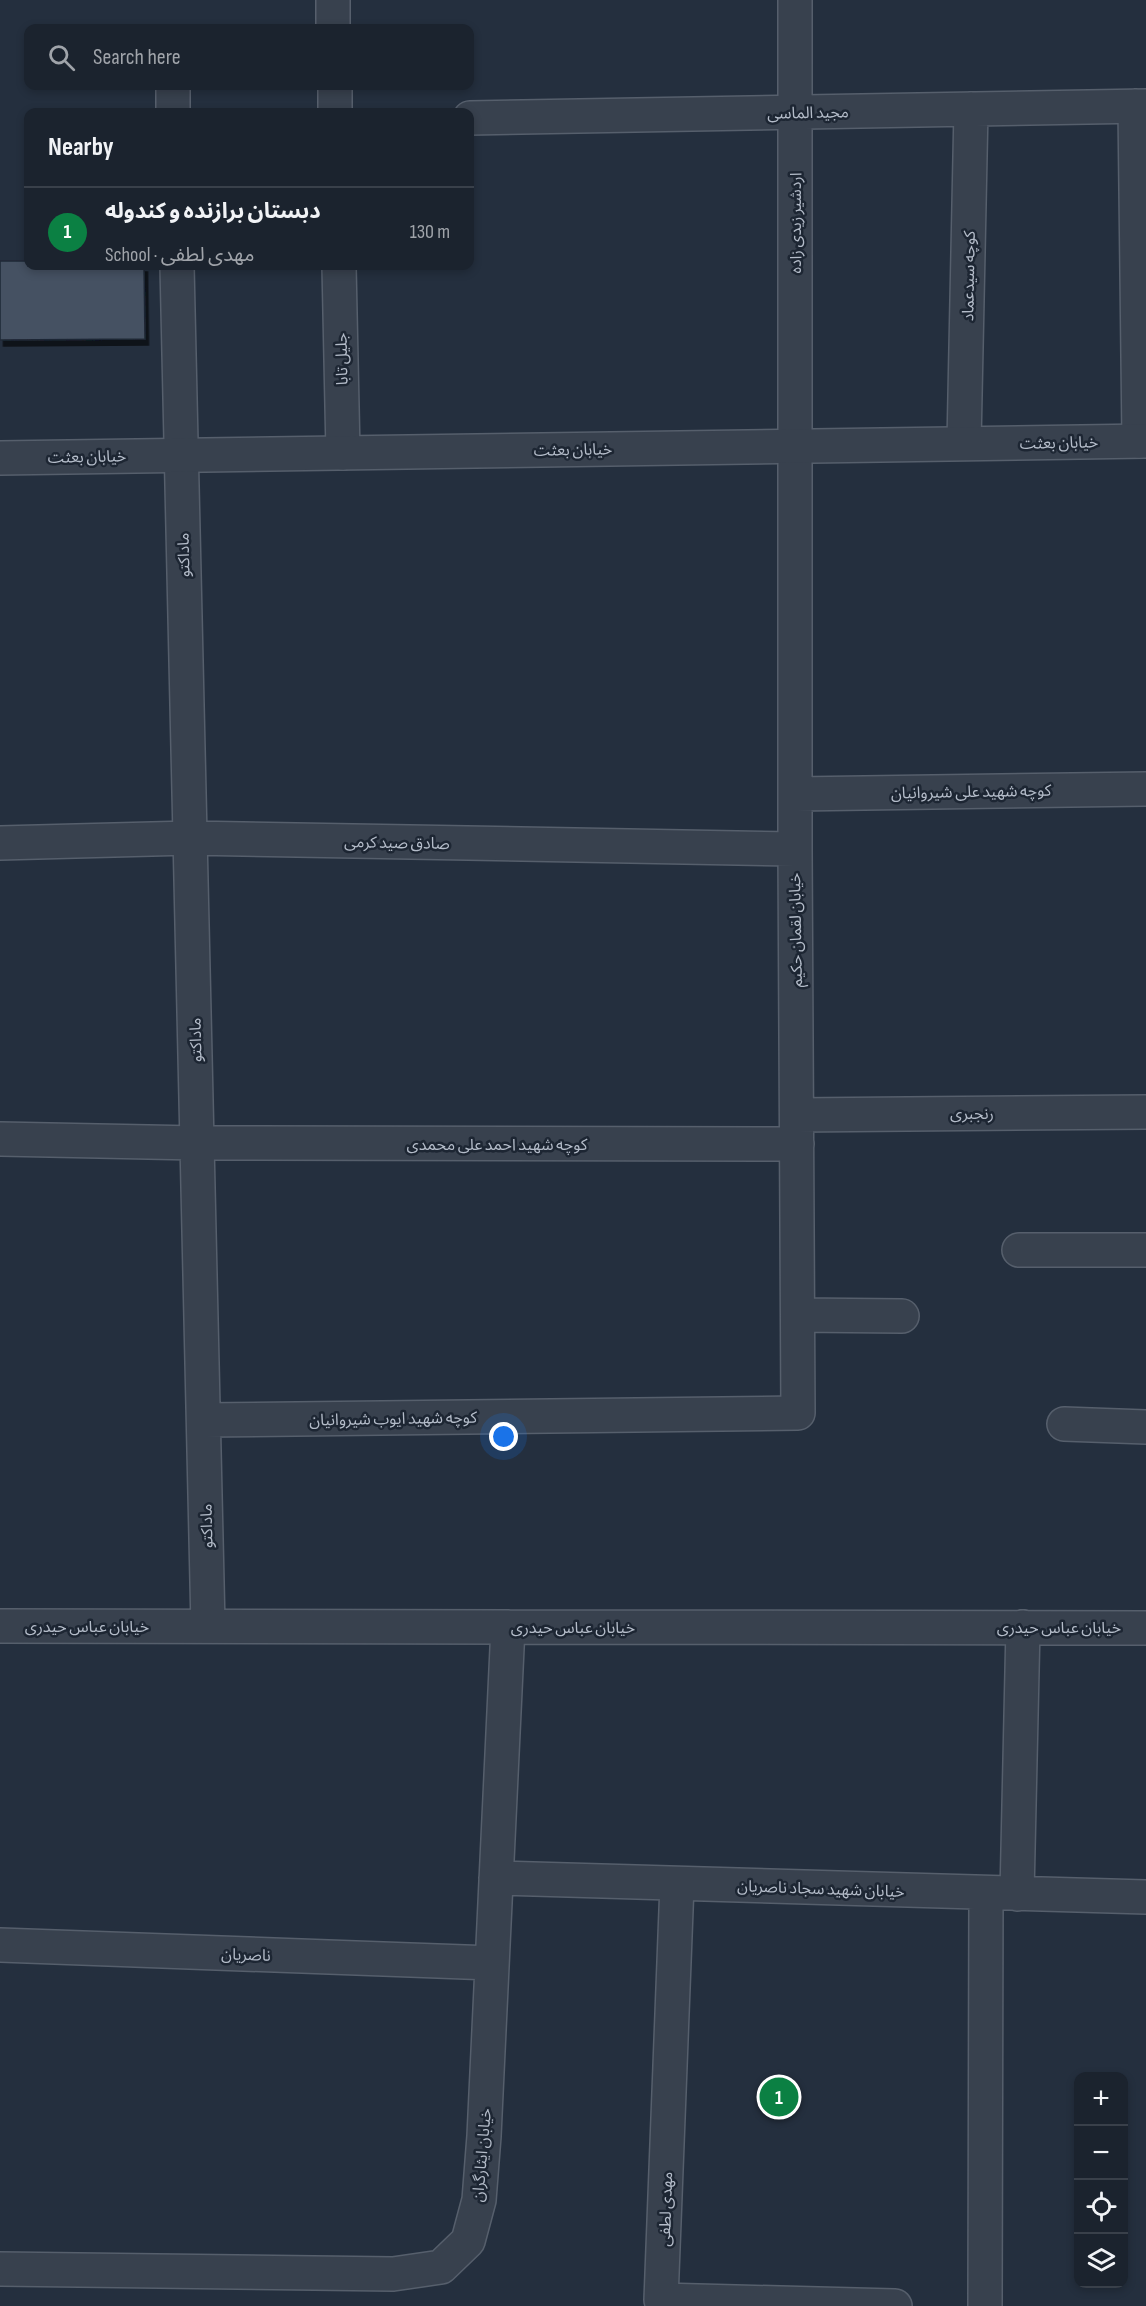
<!DOCTYPE html>
<meta charset="utf-8">
<style>
:root{--surface:#1b232e;--page:#242b36;--text:#f1f3f6;--muted:#a0a4aa;--line:#39404a;--accent:#0b8043}
body{margin:0;font-family:"Sofia Sans Condensed","Noto Sans Arabic",sans-serif;background:var(--page);color:var(--text)}
.controls{position:absolute;right:18px;bottom:18px;display:grid;overflow:hidden;border-radius:12px;box-shadow:0 3px 9px #0003}
.controls button{width:54px;height:54px;display:grid;place-items:center;padding:0;border:0;border-bottom:2px solid var(--line);background:var(--surface);color:var(--text);font:30px sans-serif}
.you{position:absolute;left:504px;top:1437px;width:21px;height:21px;margin:-15px;border:4px solid #fff;border-radius:50%;background:#1a73e8;box-shadow:0 0 0 9px #1a73e833}
.badge{display:grid;place-items:center;width:39px;height:39px;border-radius:50%;background:var(--accent);color:#fff;font-size:20px;font-weight:700}
.pin{position:absolute;translate:-50% -50%;border:3px solid #fff;box-shadow:0 2px 6px #0006}
.list{margin:0;padding:0;list-style:none}
h2{display:flex;justify-content:space-between;align-items:center;height:78px;margin:0;padding:0 24px;font-size:26px}
h2 small{font-size:20px;font-weight:400;color:var(--muted)}
.list li{display:grid;grid-template-columns:39px 1fr auto;gap:18px;align-items:center;box-sizing:border-box;height:84px;padding:0 24px;border-top:2px solid var(--line)}
.list b{display:block;font-size:22px;white-space:nowrap}
.list p{margin:0;font-size:20px;white-space:nowrap;color:var(--muted)}
.list em{font-size:20px;font-style:normal;color:var(--muted)}
.icon{flex:none;width:33px;height:33px;fill:none;stroke:currentColor;stroke-width:2;stroke-linecap:round;stroke-linejoin:round}
.map{position:relative;flex:none;width:1146px;height:2306px;overflow:hidden}
.search{position:absolute;background:var(--surface);box-shadow:0 3px 9px #0003;left:24px;top:24px;width:450px;height:66px;display:flex;align-items:center;gap:15px;box-sizing:border-box;padding:0 21px;border-radius:12px;color:var(--muted);font-size:22px}
.panel{position:absolute;background:var(--surface);box-shadow:0 3px 9px #0003;left:24px;top:108px;width:450px;height:162px;border-radius:12px}
.map>svg:first-child{display:block}
.building{fill:#455162;stroke:#1f2835;stroke-width:1.5;filter:url(#shadow)}
.lines{fill:none;stroke-linecap:round;stroke-linejoin:round}
.minor-casing{stroke:#565f6c;stroke-width:36}
.tertiary-casing{stroke:#565f6c;stroke-width:36}
.minor{stroke:#38414e;stroke-width:33}
.tertiary{stroke:#38414e;stroke-width:33}
.labels{text-anchor:middle;stroke-width:5;stroke-linejoin:round;paint-order:stroke}
.street-label{font-size:16px;fill:#b4bcc9;stroke:#1d2633}
</style>
<div class="map">
<svg width="1146" height="2306" viewBox="0 0 1146 2306">
<defs>
<filter id="shadow"><feDropShadow dx="3.5" dy="6" stdDeviation="0" flood-color="#0009"/></filter>
</defs>
<rect width="100%" height="100%" fill="#242f3e"/>
<!-- building -->
<path class="building" d="M0 261H28V266H144L145 339 0 340Z"/>
<g class="lines">
<!-- minor casing -->
<g class="minor-casing">
<path id="minor" d="M333 0V28
M173 86V112
M335 86V112
M1135 106 1139 441
M470 118 1146 106
M177 266 208 1626
M339 266 343 453
M964 443 971 109
M796 794 1146 789
M0 843 190 838 795 849
M797 1115 1146 1112
M0 1139 197 1143 797 1144
M1019 1250H1146
M798 1315 902 1316
M204 1420 798 1413 795 849V0
M1064 1424 1146 1427
M0 1626 1146 1628
M496 1878 1146 1897
M677 1884 661 2300 895 2306
M1017 1894 1023 1627
M0 1945 492 1963
M0 2269 393 2274 441 2267 468 2241 479 2200 484 2136 508 1627
M985 2306 986 1893"/>
</g>
<!-- tertiary casing -->
<g class="tertiary-casing">
<path id="tertiary" d="M0 458 1146 441"/>
</g>
<!-- minor -->
<use href="#minor" class="minor"/>
<!-- tertiary -->
<use href="#tertiary" class="tertiary"/>
</g>
<g class="labels">
<!-- street labels -->
<g class="street-label">
<text transform="translate(808 112) rotate(-1)" y="6">مجید الماسی</text>
<text transform="translate(795 223) rotate(-90)" y="6">اردشیر زیدی زاده</text>
<text transform="translate(968 276) rotate(-89)" y="6">کوچه سیدعماد</text>
<text transform="translate(341 359) rotate(-91)" y="6">جلیل تابا</text>
<text transform="translate(1059 442) rotate(-1)" y="6">خیابان بعثت</text>
<text transform="translate(573 449) rotate(-1)" y="6">خیابان بعثت</text>
<text transform="translate(87 456) rotate(-1)" y="6">خیابان بعثت</text>
<text transform="translate(183 555) rotate(-91)" y="6">ماداکتو</text>
<text transform="translate(971 791) rotate(-1)" y="6">کوچه شهید علی شیروانیان</text>
<text transform="translate(397 842) rotate(1)" y="6">صادق صید کرمی</text>
<text transform="translate(795 930) rotate(-91)" y="6">خیابان لقمان حکیم</text>
<text transform="translate(195 1040) rotate(-91)" y="6">ماداکتو</text>
<text x="972" y="1119">رنجبری</text>
<text x="497" y="1150">کوچه شهید احمد علی محمدی</text>
<text transform="translate(393 1418) rotate(-1)" y="6">کوچه شهید ایوب شیروانیان</text>
<text transform="translate(206 1526) rotate(-91)" y="6">ماداکتو</text>
<text x="87" y="1632">خیابان عباس حیدری</text>
<text x="573" y="1633">خیابان عباس حیدری</text>
<text x="1059" y="1633">خیابان عباس حیدری</text>
<text transform="translate(821 1888) rotate(2)" y="6">خیابان شهید سجاد ناصریان</text>
<text transform="translate(246 1954) rotate(2)" y="6">ناصریان</text>
<text transform="translate(481 2155) rotate(-85)" y="6">خیابان ایثارگران</text>
<text transform="translate(665 2209) rotate(-88)" y="6">مهدی لطفی</text>
</g>
</g>
</svg>
<div class="controls">
<button>+</button>
<button>−</button>
<button><svg class="icon" aria-label="locate" viewBox="0 0 24 24"><circle cx="12" cy="12" r="6"/><path d="M12 2v4M12 18v4M2 12h4M18 12h4"/></svg></button>
<button><svg class="icon" aria-label="layers" viewBox="0 0 24 24"><path d="M12 4l9 5-9 5-9-5zM3 14l9 5 9-5"/></svg></button>
</div>
<div class="you"></div>
<div class="pin badge" style="left:779px;top:2097px">1</div>
<div class="search"><svg class="icon" aria-label="search" viewBox="0 0 24 24"><circle cx="10" cy="10" r="6"/><path d="M15 15l6 6"/></svg>Search here</div>
<section class="panel">
<h2>Nearby<small></small></h2>
<ul class="list">
<li><span class="badge">1</span><div><b>دبستان برازنده و کندوله</b><p>School · مهدی لطفی</p></div><em>130 m</em></li>
</ul>
</section>
</div>
